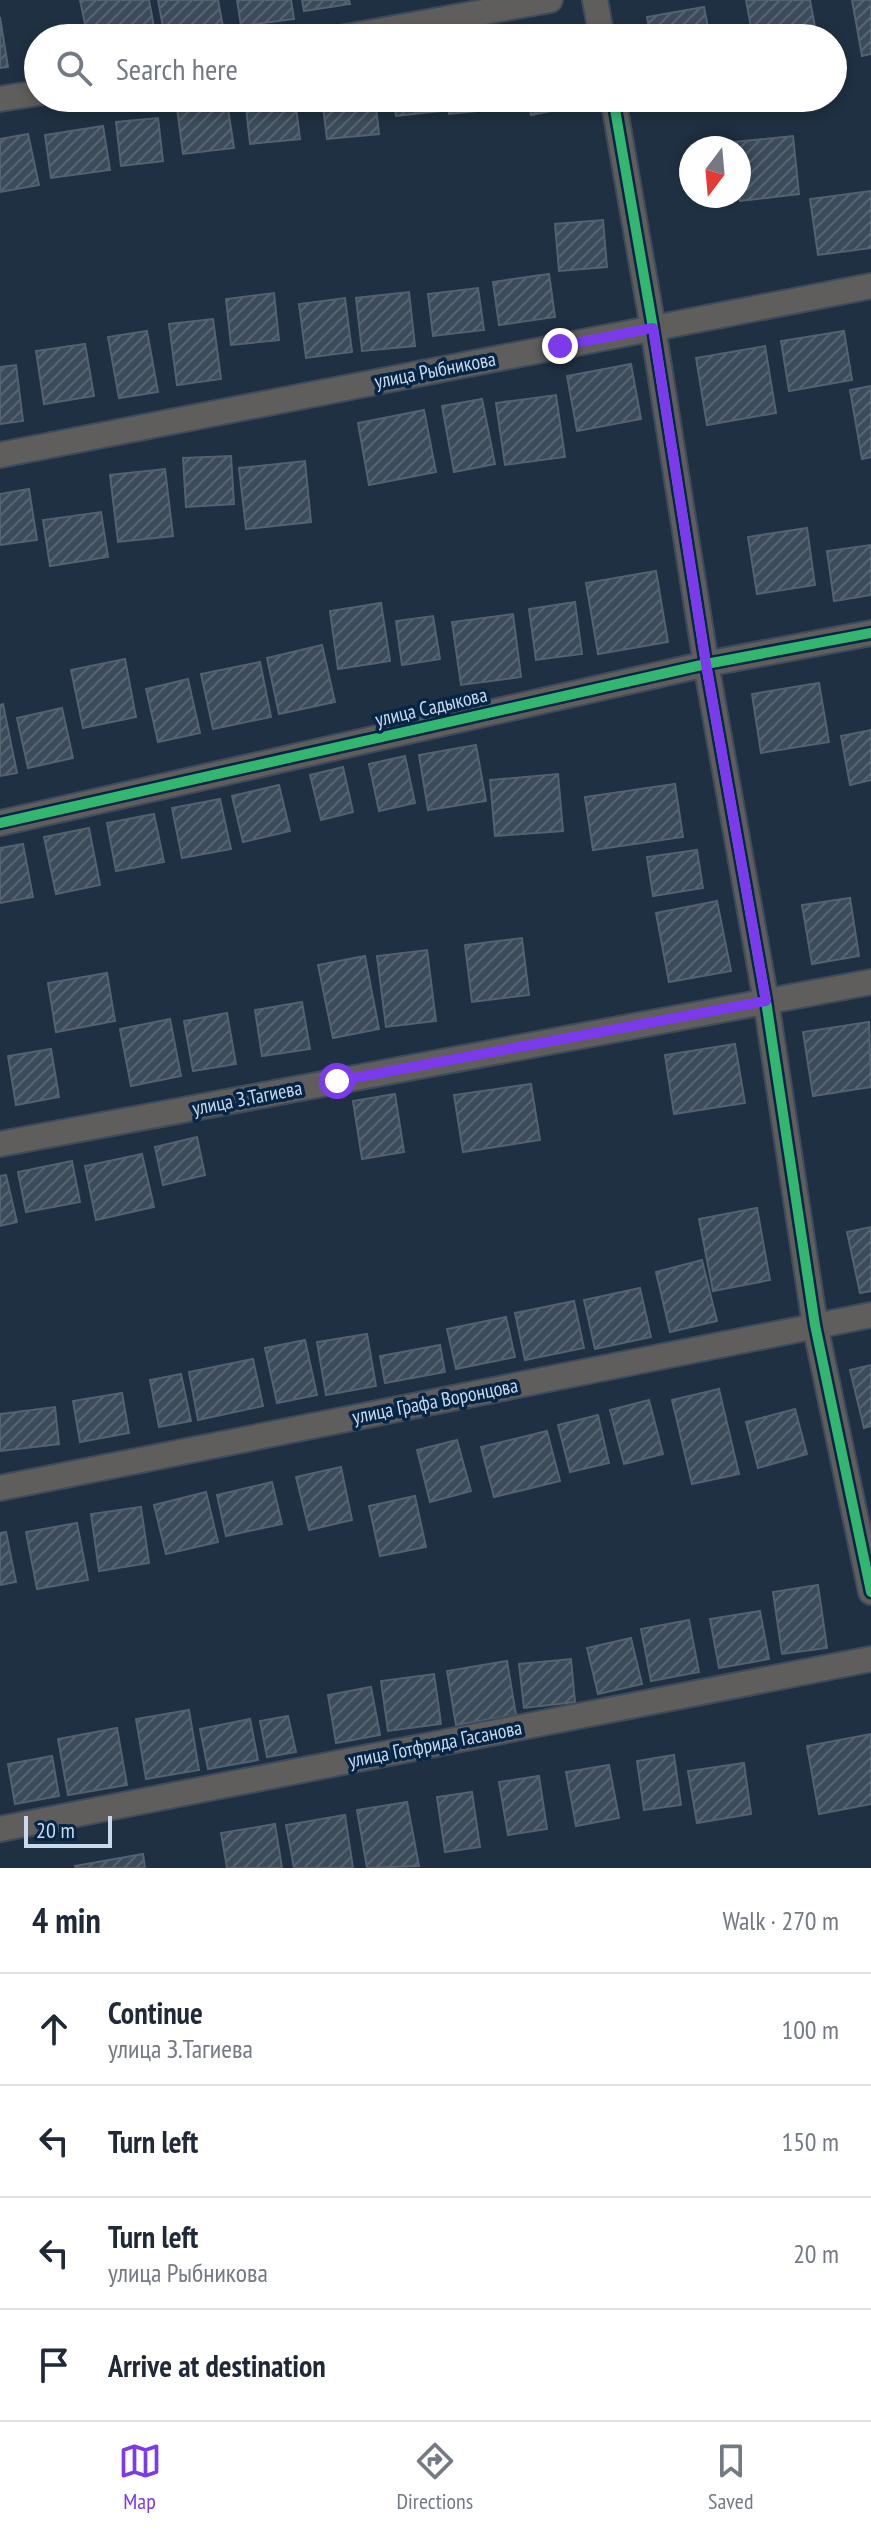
<!DOCTYPE html>
<meta charset="utf-8">
<style>
:root{--surface:#fff;--page:#f2f2f3;--text:#1f2937;--muted:#747a83;--line:#e0e1e3;--accent:#7c3aed}
body{margin:0;font-family:"PT Sans Narrow",sans-serif;background:var(--page);color:var(--text)}
.compass{position:absolute;left:679px;top:136px;width:72px;height:72px;border-radius:50%;background:var(--surface);box-shadow:0 4px 12px #0003;rotate:196deg}
.scale{position:absolute;left:24px;bottom:20px;width:88px;box-sizing:border-box;padding-left:8px;border:4px solid #c9daef;border-top:0;font-size:22px;line-height:28px;white-space:nowrap;color:#c9daef;-webkit-text-stroke:6px #072545;paint-order:stroke}
.stop{position:absolute;width:24px;height:24px;margin:-18px;border:6px solid #7c3aed;border-radius:50%;background:#fff}
.stop.end{background:#7c3aed;border-color:#fff;box-shadow:0 2px 8px #0008}
.list{margin:0;padding:0;list-style:none}
h2{display:flex;justify-content:space-between;align-items:center;height:104px;margin:0;padding:0 32px;font-size:34px}
h2 small{font-size:26px;font-weight:400;color:var(--muted)}
.list li{display:grid;grid-template-columns:52px 1fr auto;gap:24px;align-items:center;box-sizing:border-box;height:112px;padding:0 32px;border-top:2px solid var(--line)}
.list b{display:block;font-size:30px;white-space:nowrap}
.list p{margin:0;font-size:26px;white-space:nowrap;color:var(--muted)}
.list em{font-size:26px;font-style:normal;color:var(--muted)}
.icon{flex:none;width:44px;height:44px;fill:none;stroke:currentColor;stroke-width:2;stroke-linecap:round;stroke-linejoin:round}
.map{position:relative;flex:none;width:871px;height:1868px;overflow:hidden}
.search{position:absolute;background:var(--surface);box-shadow:0 4px 12px #0003;left:24px;right:24px;top:24px;height:88px;display:flex;align-items:center;gap:20px;box-sizing:border-box;padding:0 28px;border-radius:44px;color:var(--muted);font-size:30px}
.sheet{height:552px;background:var(--surface)}
nav{display:flex;justify-content:space-around;align-items:center;box-sizing:border-box;height:112px;border-top:2px solid var(--line);background:var(--surface);font-size:22px;color:var(--muted)}
nav a{display:grid;justify-items:center;gap:4px}
nav .on{color:var(--accent)}
.map>svg:first-child{display:block}
.building{fill:url(#building-hatch);stroke:#536271;stroke-width:2}
.lines{fill:none;stroke-linecap:round;stroke-linejoin:round}
.street-casing{stroke:#3d4b5b;stroke-width:28}
.street{stroke:#5f5e5d;stroke-width:24}
.cycleway-casing{stroke:#072545;stroke-width:15}
.cycleway{stroke:#33b770;stroke-width:10}
.route{stroke:#7c3aed;stroke-width:10}
.labels{text-anchor:middle;stroke-width:7;stroke-linejoin:round;paint-order:stroke}
.street-label{font-size:20px;fill:#c9daef;stroke:#072545}
</style>
<div class="map">
<svg width="871" height="1868" viewBox="0 0 871 1868">
<defs>
<pattern id="building-hatch" width="6" height="6" patternUnits="userSpaceOnUse" patternTransform="scale(2)"><rect width="6" height="6" fill="#3c4b5a"/><path d="M-1 1l2-2M0 6l6-6M5 7l2-2" fill="none" stroke="#576472"/></pattern>
</defs>
<rect width="100%" height="100%" fill="#1f3042"/>
<!-- building -->
<path class="building" d="M80 0H149L156 38H88Z
M158 0H218L223 27 165 38Z
M237 0H291L294 19 241 26Z
M302 0H349L350 4 304 11Z
M746 0H810L817 38H753Z
M852 0H871V54L862 56Z
M704 7 710 38H651L647 17Z
M0 17 8 67 0 68Z
M245 98H295L300 139 250 144Z
M322 98H375L379 134 327 139Z
M393 98H438L440 111 396 116Z
M447 98H505L506 108 449 114Z
M528 98H583L585 104 531 115Z
M227 102 234 148 183 154 177 108Z
M158 118 163 161 121 166 116 122Z
M103 126 110 170 51 178 45 135Z
M28 134 39 185 0 192V139Z
M793 136 799 194 740 201 739 148H734V142Z
M871 191V248L818 255 810 199Z
M603 220 607 267 559 271 555 224Z
M549 274 555 317 499 325 493 282Z
M478 288 484 330 433 336 428 294Z
M409 292 415 346 362 351 356 298Z
M274 293 279 340 231 345 226 299Z
M345 298 352 352 306 358 299 304Z
M213 319 221 379 177 385 169 324Z
M147 331 158 392 119 398 108 337Z
M844 331 852 380 789 391 781 341Z
M85 344 94 396 44 404 36 351Z
M765 346 776 413 707 425 696 358Z
M631 364 641 419 577 431 567 376Z
M16 365 23 421 0 424V367Z
M871 386V457L862 459 850 390Z
M556 395 565 457 505 465 496 403Z
M482 399 495 464 454 472 442 406Z
M424 410 436 472 369 485 358 423Z
M231 456 234 504 186 507 183 458Z
M305 461 311 522 246 529 239 468Z
M165 469 173 536 118 542 110 475Z
M29 489 37 540 0 545V494Z
M101 512 108 557 50 566 43 520Z
M807 528 815 585 757 594 748 537Z
M871 545V595L834 601 827 551Z
M656 571 668 642 598 654 586 583Z
M575 602 582 654 536 660 529 609Z
M381 603 390 661 338 669 330 611Z
M513 614 521 677 461 685 452 622Z
M433 616 440 659 402 665 396 621Z
M322 645 335 702 279 714 267 658Z
M125 659 136 717 83 728 71 670Z
M260 662 271 717 213 729 201 674Z
M188 679 200 733 158 742 146 689Z
M819 683 829 742 761 753 752 694Z
M3 704 17 773 0 776V705Z
M62 708 73 758 28 768 17 718Z
M871 730V780L850 785 841 736Z
M476 745 486 801 428 810 419 755Z
M405 756 415 803 379 811 369 764Z
M343 767 353 812 321 820 310 775Z
M558 774 563 831 495 836 490 780Z
M675 784 683 837 593 850 585 797Z
M279 785 290 831 243 842 232 796Z
M220 799 231 849 182 858 172 808Z
M154 814 164 862 116 871 107 823Z
M89 828 100 885 56 894 44 837Z
M23 844 33 897 0 903V848Z
M697 850 703 888 653 896 647 857Z
M850 898 859 956 812 964 802 905Z
M717 901 731 971 669 982 656 913Z
M522 938 529 995 472 1002 465 945Z
M427 950 436 1021 386 1027 377 956Z
M365 956 379 1029 333 1038 318 965Z
M107 973 115 1021 56 1032 48 983Z
M302 1002 310 1049 262 1056 255 1010Z
M227 1013 236 1064 193 1071 184 1021Z
M170 1019 181 1076 131 1086 120 1029Z
M869 1022 871 1087 813 1096 803 1032Z
M735 1044 745 1103 674 1114 665 1055Z
M51 1049 59 1097 16 1105 8 1056Z
M531 1084 540 1140 463 1152 454 1095Z
M395 1094 404 1152 362 1159 353 1101Z
M197 1137 205 1175 163 1185 155 1147Z
M142 1154 154 1207 96 1220 85 1166Z
M72 1161 80 1202 26 1212 18 1172Z
M6 1175 17 1222 0 1226V1176Z
M757 1208 770 1280 713 1291 699 1219Z
M871 1227V1291L860 1293 847 1232Z
M702 1260 717 1321 670 1332 656 1272Z
M640 1288 651 1337 595 1349 584 1300Z
M574 1301 584 1348 525 1360 515 1313Z
M506 1317 515 1357 456 1369 447 1329Z
M367 1334 376 1386 326 1395 317 1342Z
M305 1340 317 1395 277 1403 265 1348Z
M440 1345 445 1372 385 1383 380 1356Z
M253 1359 263 1406 198 1420 189 1372Z
M871 1365V1426L864 1428 850 1370Z
M181 1374 191 1421 159 1427 150 1380Z
M719 1389 739 1474 692 1484 672 1400Z
M122 1393 129 1433 80 1442 73 1401Z
M649 1400 663 1454 624 1464 610 1410Z
M55 1407 59 1444 0 1451V1414Z
M795 1409 807 1454 758 1468 746 1422Z
M598 1415 609 1463 570 1472 558 1425Z
M547 1431 560 1481 494 1497 481 1447Z
M457 1440 471 1491 430 1502 417 1450Z
M341 1467 352 1520 309 1530 296 1477Z
M272 1482 282 1524 226 1536 217 1495Z
M206 1492 218 1542 166 1554 154 1505Z
M415 1496 426 1547 380 1556 369 1506Z
M141 1507 149 1563 99 1571 91 1514Z
M77 1523 88 1580 37 1589 26 1532Z
M6 1532 16 1582 0 1585V1533Z
M818 1585 827 1648 782 1654 773 1592Z
M760 1611 769 1659 719 1668 710 1619Z
M689 1620 699 1672 651 1681 641 1629Z
M631 1638 642 1684 598 1694 587 1648Z
M571 1659 575 1702 524 1708 519 1664Z
M507 1661 516 1715 456 1725 447 1671Z
M434 1674 441 1724 388 1731 381 1681Z
M371 1687 380 1735 336 1743 328 1695Z
M189 1710 199 1770 146 1779 136 1719Z
M288 1716 296 1752 267 1757 260 1721Z
M250 1719 258 1760 208 1769 200 1729Z
M117 1728 127 1785 68 1795 58 1739Z
M871 1734V1804L819 1814 807 1746Z
M674 1755 681 1805 644 1810 637 1761Z
M52 1756 59 1796 15 1804 8 1764Z
M744 1763 751 1814 697 1823 688 1771Z
M609 1765 619 1818 576 1826 566 1772Z
M539 1776 547 1829 508 1835 499 1782Z
M472 1792 480 1847 445 1852 437 1797Z
M407 1802 419 1866 367 1868 357 1810Z
M345 1815 353 1868H294L286 1825Z
M275 1824 282 1868H227L221 1833Z
M143 1854 145 1868H76L75 1866Z"/>
<g class="lines">
<!-- street casing -->
<g class="street-casing">
<path id="street" d="M595 0 602 38
M340 38 550 0
M613 98 653 328 706 664 766 1001 815 1325 871 1592
M0 99 38 93
M0 455 871 286
M0 823 706 664 871 633
M0 1144 871 982
M0 1488 871 1315
M0 1829 871 1659"/>
</g>
<!-- street -->
<use href="#street" class="street"/>
<!-- cycleway casing -->
<g class="cycleway-casing">
<path id="cycleway" d="M613 98 653 328 706 664 766 1001 815 1325 871 1592
M0 823 706 664 871 633"/>
</g>
<!-- cycleway -->
<use href="#cycleway" class="cycleway"/>
</g>
<g class="lines">
<!-- route -->
<path class="route" d="M337 1081 766 1001 706 664 653 328 560 346"/>
</g>
<g class="labels">
<!-- street labels -->
<g class="street-label">
<text transform="translate(435 370) rotate(-11)" y="7">улица Рыбникова</text>
<text transform="translate(431 707) rotate(-13)" y="7">улица Садыкова</text>
<text transform="translate(247 1098) rotate(-11)" y="7">улица З.Тагиева</text>
<text transform="translate(435 1401) rotate(-11)" y="7">улица Графа Воронцова</text>
<text transform="translate(435 1744) rotate(-11)" y="7">улица Готфрида Гасанова</text>
</g>
</g>
</svg>
<svg class="compass" viewBox="-18 -18 36 36"><path d="M0-13l5 13h-10z" fill="#e53935"/><path d="M0 13l5-13h-10z" fill="#747a83"/></svg>
<div class="scale">20 m</div>
<div class="stop" style="left:337px;top:1081px"></div>
<div class="stop end" style="left:560px;top:346px"></div>
<div class="search"><svg class="icon" aria-label="search" viewBox="0 0 24 24"><circle cx="10" cy="10" r="6"/><path d="M15 15l6 6"/></svg>Search here</div>
</div>
<section class="sheet">
<h2>4 min<small>Walk · 270 m</small></h2>
<ul class="list">
<li><svg class="icon" aria-label="ahead" viewBox="0 0 24 24"><path d="M12 20V5M6 11l6-6 6 6"/></svg><div><b>Continue</b><p>улица З.Тагиева</p></div><em>100 m</em></li>
<li><svg class="icon" aria-label="left" viewBox="0 0 24 24"><path d="M17 20v-9H6M10 6l-5 5 5 5"/></svg><div><b>Turn left</b></div><em>150 m</em></li>
<li><svg class="icon" aria-label="left" viewBox="0 0 24 24"><path d="M17 20v-9H6M10 6l-5 5 5 5"/></svg><div><b>Turn left</b><p>улица Рыбникова</p></div><em>20 m</em></li>
<li><svg class="icon" aria-label="arrive" viewBox="0 0 24 24"><path d="M6 21V4h12l-3 4 3 4H6"/></svg><div><b>Arrive at destination</b></div></li>
</ul>
</section>
<nav>
<a class="on"><svg class="icon" aria-label="map" viewBox="0 0 24 24"><path d="M3 6l6-2 6 2 6-2v14l-6 2-6-2-6 2zM9 4v14M15 6v14"/></svg>Map</a>
<a><svg class="icon" aria-label="directions" viewBox="0 0 24 24"><path d="M12 3l9 9-9 9-9-9zM9 14v-3h6M13 9l2 2-2 2"/></svg>Directions</a>
<a><svg class="icon" aria-label="saved" viewBox="0 0 24 24"><path d="M7 4h10v16l-5-4-5 4z"/></svg>Saved</a>
</nav>
